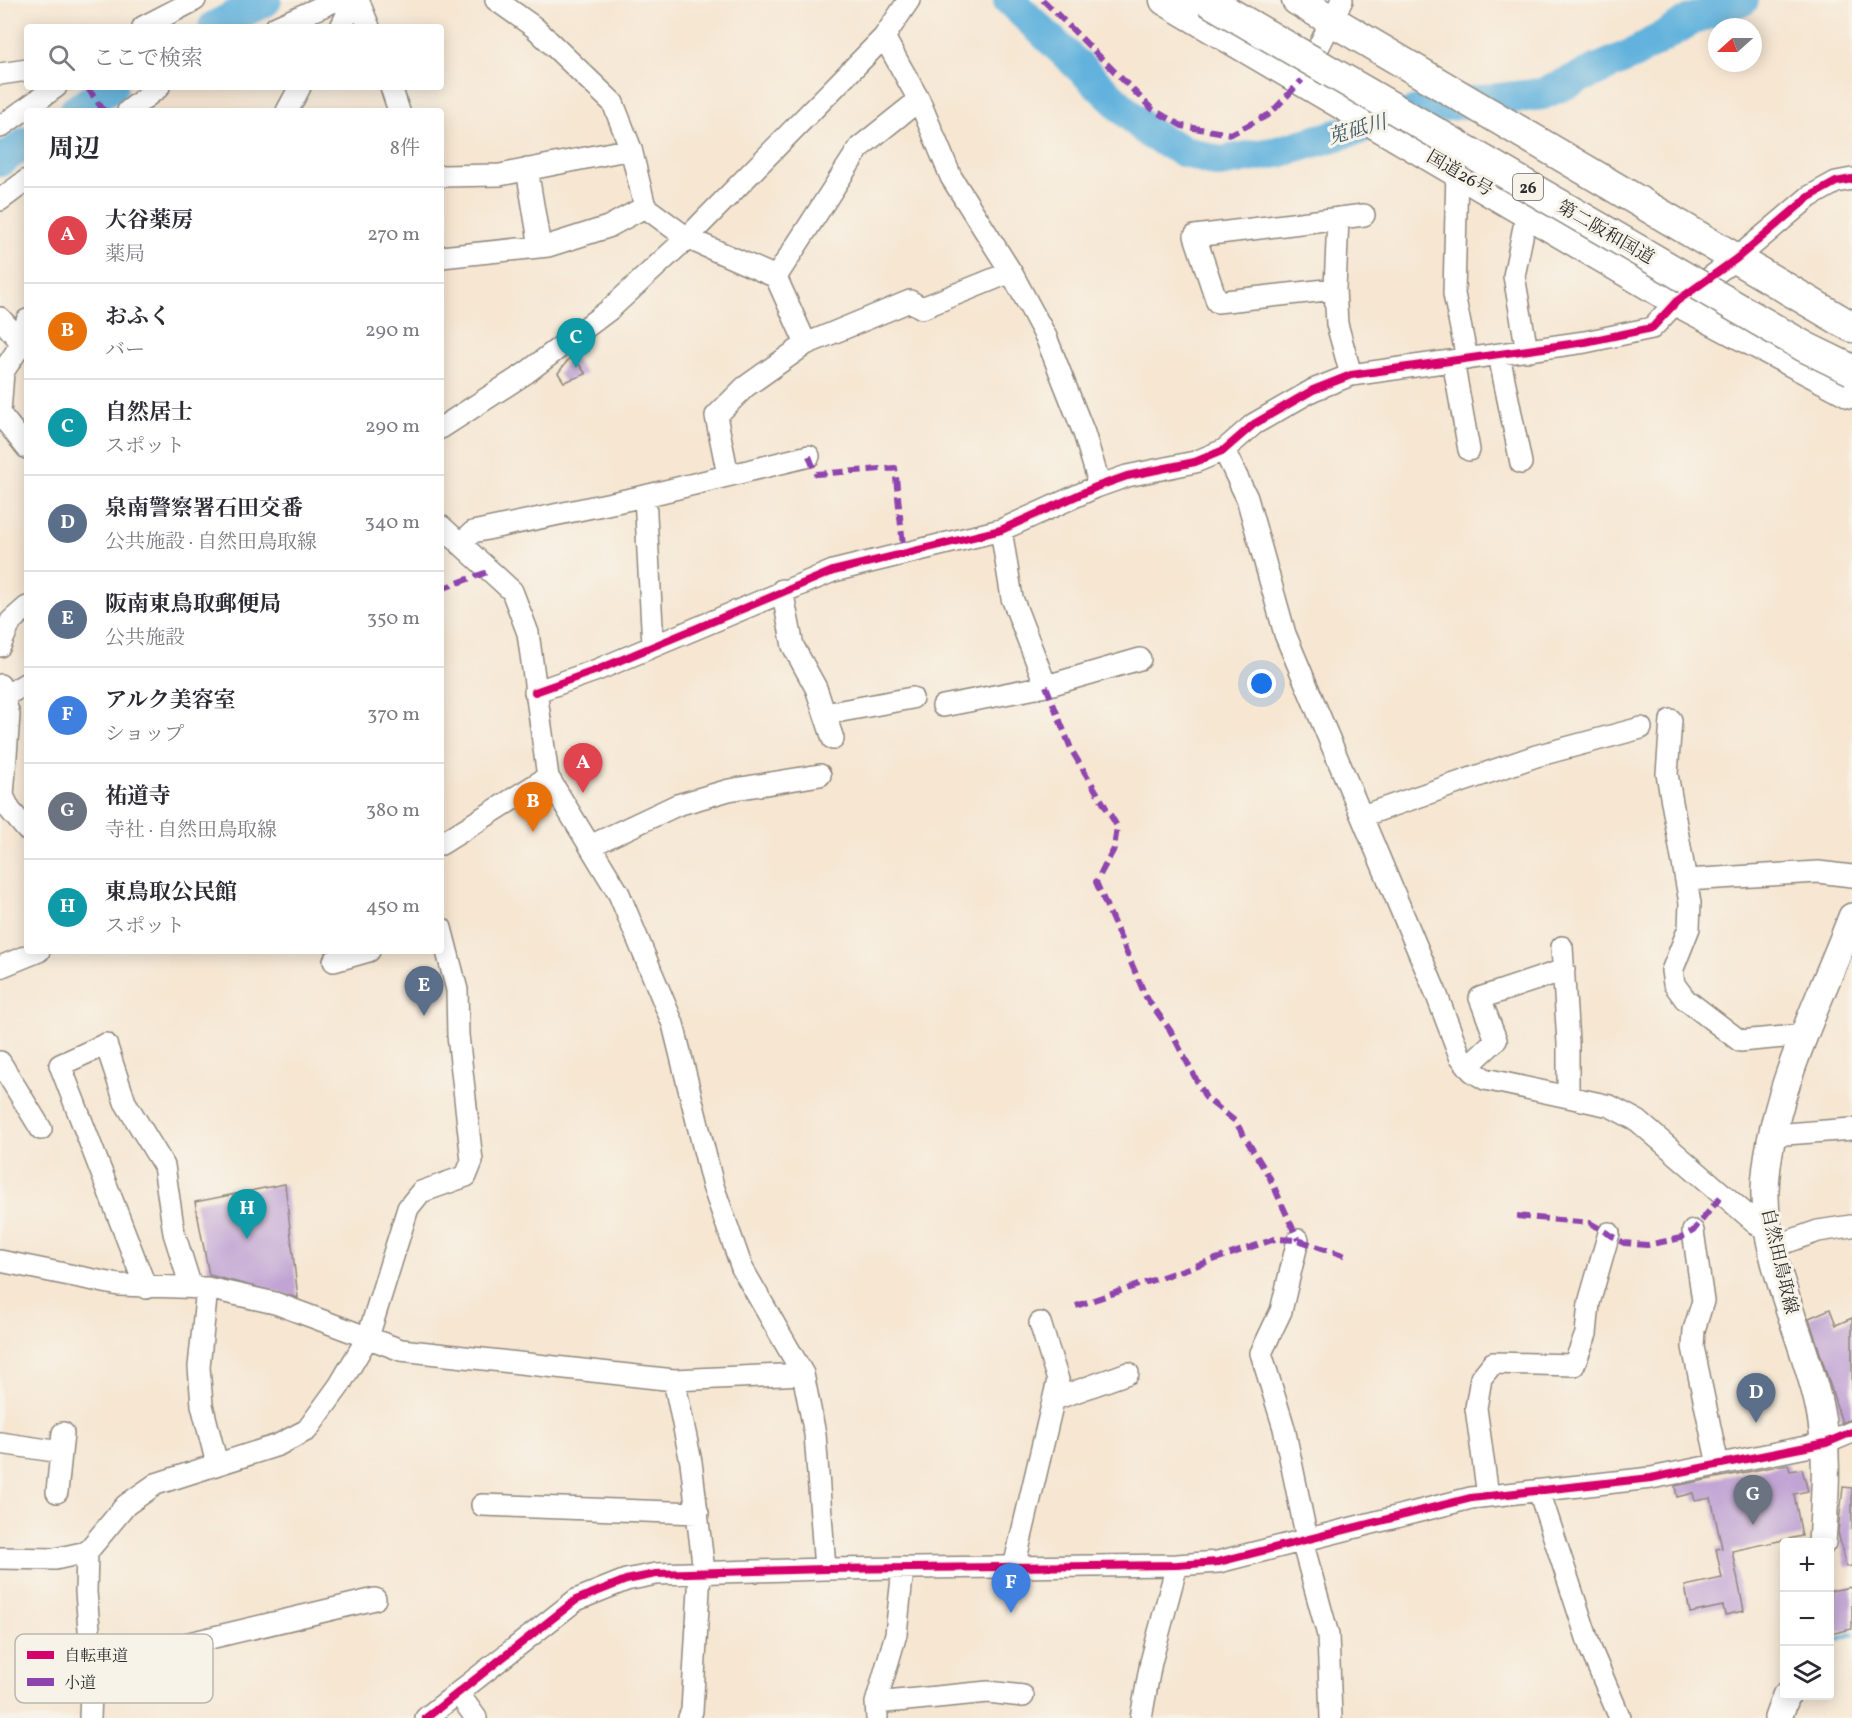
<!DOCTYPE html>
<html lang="ja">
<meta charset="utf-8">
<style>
:root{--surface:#fff;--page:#f7f7f7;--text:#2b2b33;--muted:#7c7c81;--line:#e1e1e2;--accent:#b5179e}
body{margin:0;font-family:Vollkorn,"Noto Serif JP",serif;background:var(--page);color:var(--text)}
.controls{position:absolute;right:18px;bottom:18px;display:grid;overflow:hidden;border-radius:6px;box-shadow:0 3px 15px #0003}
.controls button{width:54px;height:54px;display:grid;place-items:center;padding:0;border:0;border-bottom:2px solid var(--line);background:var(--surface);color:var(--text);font:30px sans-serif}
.compass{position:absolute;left:1708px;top:18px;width:54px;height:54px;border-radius:50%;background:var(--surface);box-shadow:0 3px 15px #0003;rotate:249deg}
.you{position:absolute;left:1262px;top:684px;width:21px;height:21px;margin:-15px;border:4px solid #fff;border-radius:50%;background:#1a73e8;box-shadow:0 0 0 9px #1a73e833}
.badge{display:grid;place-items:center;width:39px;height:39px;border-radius:50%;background:var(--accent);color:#fff;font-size:20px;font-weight:700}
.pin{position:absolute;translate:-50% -50px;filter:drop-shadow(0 2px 3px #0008)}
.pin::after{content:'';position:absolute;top:32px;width:21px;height:18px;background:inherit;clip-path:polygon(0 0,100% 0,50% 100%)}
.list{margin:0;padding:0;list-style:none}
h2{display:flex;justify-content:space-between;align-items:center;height:78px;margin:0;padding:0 24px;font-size:26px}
h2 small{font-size:20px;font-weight:400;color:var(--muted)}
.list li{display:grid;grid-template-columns:39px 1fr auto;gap:18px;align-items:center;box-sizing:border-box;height:96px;padding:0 24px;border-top:2px solid var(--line)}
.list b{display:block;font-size:22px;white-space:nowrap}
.list p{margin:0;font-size:20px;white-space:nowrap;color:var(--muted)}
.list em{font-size:20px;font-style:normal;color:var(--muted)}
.icon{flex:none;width:33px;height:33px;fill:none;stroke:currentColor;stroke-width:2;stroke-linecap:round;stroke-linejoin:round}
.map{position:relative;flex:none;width:1852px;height:1718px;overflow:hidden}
.search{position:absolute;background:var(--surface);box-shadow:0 3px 15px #0003;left:24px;top:24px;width:420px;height:66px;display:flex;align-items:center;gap:15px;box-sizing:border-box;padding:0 21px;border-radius:6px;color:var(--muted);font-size:22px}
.panel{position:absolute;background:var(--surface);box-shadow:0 3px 15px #0003;left:24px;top:108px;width:420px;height:846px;border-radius:6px}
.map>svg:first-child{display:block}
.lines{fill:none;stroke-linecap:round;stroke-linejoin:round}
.stream{stroke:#62b2dd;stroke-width:5}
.river{stroke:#62b2dd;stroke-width:32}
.building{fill:#c1a4d4}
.minor-casing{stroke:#90887e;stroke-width:24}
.major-casing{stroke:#90887e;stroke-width:30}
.highway-casing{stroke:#90887e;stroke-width:33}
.minor{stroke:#fff;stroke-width:21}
.major{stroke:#fff;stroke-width:27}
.highway{stroke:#fff;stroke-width:30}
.highway-bridge-casing{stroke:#90887e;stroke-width:33;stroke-linecap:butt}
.highway-bridge{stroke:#fff;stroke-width:30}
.quiet{stroke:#8e44ad;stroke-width:6;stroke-dasharray:12 6;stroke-linecap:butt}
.cycleway-casing{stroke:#f7f3e8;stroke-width:11}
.cycleway{stroke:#d6006c;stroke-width:8}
.labels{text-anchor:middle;stroke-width:6;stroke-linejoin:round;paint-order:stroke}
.shield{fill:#f7f3e8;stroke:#686764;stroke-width:1.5}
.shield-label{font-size:16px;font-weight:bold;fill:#2b2b2b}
.street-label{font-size:18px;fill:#2b2b2b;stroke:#f7f3e8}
.water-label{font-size:20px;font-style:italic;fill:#3e5a69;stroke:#f7f3e8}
.key{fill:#f7f3e8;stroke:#bab7af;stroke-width:1.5}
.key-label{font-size:16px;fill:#2b2b2b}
</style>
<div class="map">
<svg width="1852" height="1718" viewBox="0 0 1852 1718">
<rect width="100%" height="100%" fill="#f7f3e8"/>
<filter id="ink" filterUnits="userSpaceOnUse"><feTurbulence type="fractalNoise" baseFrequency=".0167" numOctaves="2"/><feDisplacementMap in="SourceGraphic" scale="12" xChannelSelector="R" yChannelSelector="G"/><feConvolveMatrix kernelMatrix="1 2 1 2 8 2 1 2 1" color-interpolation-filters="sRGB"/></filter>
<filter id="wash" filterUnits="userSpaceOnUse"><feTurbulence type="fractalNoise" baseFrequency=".008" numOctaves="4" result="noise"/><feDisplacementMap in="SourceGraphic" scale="24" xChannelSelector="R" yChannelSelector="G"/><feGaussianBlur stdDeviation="1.35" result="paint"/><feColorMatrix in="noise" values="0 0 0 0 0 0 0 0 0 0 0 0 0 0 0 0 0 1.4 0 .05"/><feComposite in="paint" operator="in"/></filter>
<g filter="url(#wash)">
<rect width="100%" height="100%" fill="#f6e6d2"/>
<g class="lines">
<!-- stream -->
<path class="stream" d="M1830 1642 1852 1634"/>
<!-- river -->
<path class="river" d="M1009 0 1149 133 1183 151 1219 162 1278 152 1438 106 1542 94 1635 53 1691 20 1743 0
M214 27 266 0
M75 111 112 87
M0 161 27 142"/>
</g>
<g id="blocks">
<!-- building -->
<path class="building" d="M572 355 586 374 564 382 558 373Z
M285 1184 298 1298 209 1275 195 1202Z
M1830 1309 1836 1325 1852 1318V1419L1842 1423 1809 1318Z
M1788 1464 1790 1471 1802 1469 1808 1491 1794 1494 1802 1536 1732 1551 1744 1611 1725 1615 1723 1606 1690 1613 1685 1586 1722 1578 1716 1549 1722 1548 1711 1498 1695 1501 1693 1493 1677 1497 1675 1486Z
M1843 1487 1852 1488V1566L1846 1567 1838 1532Z
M1852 1587V1629L1830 1634V1591Z"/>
</g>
</g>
<g filter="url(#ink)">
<use href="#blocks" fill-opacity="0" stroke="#90887e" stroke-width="1.5"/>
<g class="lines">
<!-- minor casing -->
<g class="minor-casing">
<path id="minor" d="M358 0 369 27
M496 0 534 27 613 103 631 149 645 207 687 238 776 277 806 344
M143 27 195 0
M276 27 337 0
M341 27 354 0
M884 37 919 100 951 177 1011 272 1046 337 1084 433 1097 476 1096 487
M1306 72 1342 0
M0 74 27 70
M391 87 399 111
M128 111 159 87
M287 111 300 87
M0 127 56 87
M527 169 540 247
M1457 171 1454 294 1467 359
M441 176 500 175 631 149
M0 200 27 180
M1527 212 1514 276 1527 351
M1338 218 1335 289 1337 324 1351 375
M441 257 548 246 608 227 645 207
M776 277 860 147 919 100
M1335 289 1217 302 1195 236 1364 215
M0 318 22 343
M1499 355 1521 463
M1453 361 1469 450
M0 413 3 372 22 343 27 320
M0 414 27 448
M441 428 526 373 609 310 687 238 884 37 909 0
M1224 450 1247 498 1285 634 1436 993 1460 1056 1472 1071 1485 1079 1610 1106 1638 1121 1770 1235
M728 475 716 416 745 387 806 344 910 301 922 308 1011 272
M645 496 653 645
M441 526 512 591 528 633 548 777 619 894 673 1024 713 1186 742 1268 803 1374 815 1434 825 1569
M1001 530 1012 598 1046 686
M460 544 473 532 645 496 809 456
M782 590 793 646 816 688 833 739
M0 646 11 621 27 607
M0 685 9 715 3 796 10 810 27 830
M535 692 597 670 833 571 1001 530 1096 487 1127 476 1195 462 1224 450 1254 424 1313 390 1351 375 1585 342 1652 328 1677 301 1736 259 1809 197 1836 182 1852 179
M0 699 27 683
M943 706 1046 686 1140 659
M825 714 912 698
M1671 720 1667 774 1690 903 1689 928 1672 971 1674 984 1685 999 1740 1041 1806 1035
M1362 816 1536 756 1641 728
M441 844 548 777
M590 846 677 805 729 790 820 775
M1686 880 1818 872 1852 876
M1562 947 1568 1043V1097
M334 961 369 951
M0 967 39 951
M0 1062 41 1129
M1468 1066 1496 1040 1480 998 1564 970
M1773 1135 1852 1129
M1693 1231 1703 1301 1694 1330 1693 1347 1718 1465
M1298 1240 1281 1311 1261 1353 1284 1428 1307 1539
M1773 1247 1818 1231 1851 1226
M0 1261 119 1285 207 1288 275 1303 401 1350 674 1380 803 1374
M146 1288 60 1065 106 1044 125 1102 164 1166 174 1233 191 1287
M207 1288 199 1367 202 1405 217 1464
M674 1380 691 1462 704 1572
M1055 1399 1128 1373
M0 1443 61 1452
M1539 1491 1591 1650 1620 1718
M57 1492 63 1433
M1488 1496 1476 1408 1481 1378 1493 1363 1574 1365 1586 1334 1589 1303 1609 1233
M482 1505 698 1513
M1302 1541 1328 1635 1331 1718
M0 1558 55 1559 87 1552
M1014 1567 1058 1380 1040 1323
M92 1666 375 1599
M458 1693 476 1718
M876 1703 988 1692 1023 1696
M90 1718 92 1666 86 1592 87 1552 126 1505 156 1484 278 1445 307 1430 339 1386 368 1337 408 1208 421 1192 466 1176 472 1161 458 1035 457 990 441 928
M426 1718 576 1600 626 1580 656 1574 825 1569 1177 1565 1218 1562 1471 1498 1651 1478 1826 1443 1852 1432
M689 1718 692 1711 700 1572
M877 1718 876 1703 896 1634 903 1568
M1141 1718 1151 1662 1177 1565"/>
</g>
<!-- major casing -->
<g class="major-casing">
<path id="major" d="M1822 1542C1825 1497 1829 1452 1819 1406 1805 1340 1763 1258 1765 1190 1768 1100 1820 1001 1852 917
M1778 1718 1786 1696"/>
</g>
<!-- highway casing -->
<g class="highway-casing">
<path id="highway" d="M1165 0 1677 301 1852 393
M1297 0 1852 327"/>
</g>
<!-- minor -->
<use href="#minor" class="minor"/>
<!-- major -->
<use href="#major" class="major"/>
<!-- highway -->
<use href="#highway" class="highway"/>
<!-- highway-bridge casing -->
<g class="highway-bridge-casing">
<path id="highway-bridge" d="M1207 0 1805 347 1852 370"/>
</g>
<!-- highway-bridge -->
<use href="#highway-bridge" class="highway-bridge"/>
<!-- quiet -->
<path class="quiet" d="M1043 0 1152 109 1182 126 1231 134 1270 114 1302 80
M87 87 104 111
M809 456 816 474 895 468 904 555
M441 589 490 571
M1046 686 1072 751 1117 826 1114 849 1096 882 1146 997 1170 1030 1206 1098 1235 1121 1270 1178 1298 1240
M1517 1216 1590 1223 1624 1243 1647 1245 1681 1238 1693 1231 1723 1194
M1076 1306 1275 1239 1298 1240 1349 1257"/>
<!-- cycleway casing -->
<g class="cycleway-casing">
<path id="cycleway" d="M535 692 597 670 833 571 1001 530 1096 487 1127 476 1195 462 1224 450 1254 424 1313 390 1351 375 1585 342 1652 328 1677 301 1736 259 1809 197 1836 182 1852 179
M426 1718 576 1600 626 1580 656 1574 825 1569 1177 1565 1218 1562 1471 1498 1651 1478 1826 1443 1852 1432"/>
</g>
<!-- cycleway -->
<use href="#cycleway" class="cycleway"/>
</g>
</g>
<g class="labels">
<!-- shield labels -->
<rect class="shield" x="1513" y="174" width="30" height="26" rx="4.5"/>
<g class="shield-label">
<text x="1528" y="193">26</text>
</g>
<!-- street labels -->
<g class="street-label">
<text transform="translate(1460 173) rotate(30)" y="6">国道26号</text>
<text transform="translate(1606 232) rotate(30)" y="6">第二阪和国道</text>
<text transform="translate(1780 1261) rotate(77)" y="6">自然田鳥取線</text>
</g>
<!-- water labels -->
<g class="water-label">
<text transform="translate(1357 129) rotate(-16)" y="7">莵砥川</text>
</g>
</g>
<!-- legend -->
<rect x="15" y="1634" width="198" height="69" rx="9" class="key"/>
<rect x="27" y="1651" width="27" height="8" fill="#d6006c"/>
<rect x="27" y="1678" width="27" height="8" fill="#8e44ad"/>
<g class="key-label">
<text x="64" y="1661">自転車道</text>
<text x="64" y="1688">小道</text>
</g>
</svg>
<div class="controls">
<button>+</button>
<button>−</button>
<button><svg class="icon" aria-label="layers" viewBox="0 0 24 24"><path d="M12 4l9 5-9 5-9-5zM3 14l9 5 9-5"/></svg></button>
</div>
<svg class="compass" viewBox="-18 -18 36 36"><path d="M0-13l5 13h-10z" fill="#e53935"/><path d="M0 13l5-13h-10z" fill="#7c7c81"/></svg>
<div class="you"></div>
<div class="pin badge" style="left:583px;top:793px;background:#e0444e">A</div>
<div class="pin badge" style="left:533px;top:832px;background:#e8710a">B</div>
<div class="pin badge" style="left:576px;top:368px;background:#0f9aa8">C</div>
<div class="pin badge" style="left:1756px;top:1423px;background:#5c6f8a">D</div>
<div class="pin badge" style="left:424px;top:1016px;background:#5c6f8a">E</div>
<div class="pin badge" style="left:1011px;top:1613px;background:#3f7fe0">F</div>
<div class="pin badge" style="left:1753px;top:1525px;background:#6b7280">G</div>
<div class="pin badge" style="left:247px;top:1239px;background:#0f9aa8">H</div>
<div class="search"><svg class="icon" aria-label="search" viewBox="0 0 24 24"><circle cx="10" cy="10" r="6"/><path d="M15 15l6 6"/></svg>ここで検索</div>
<section class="panel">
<h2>周辺<small>8件</small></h2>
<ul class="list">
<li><span class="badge" style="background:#e0444e">A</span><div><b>大谷薬房</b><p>薬局</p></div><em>270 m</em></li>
<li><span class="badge" style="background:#e8710a">B</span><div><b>おふく</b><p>バー</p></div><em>290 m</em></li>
<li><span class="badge" style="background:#0f9aa8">C</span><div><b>自然居士</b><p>スポット</p></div><em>290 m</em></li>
<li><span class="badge" style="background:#5c6f8a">D</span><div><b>泉南警察署石田交番</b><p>公共施設 · 自然田鳥取線</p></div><em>340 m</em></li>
<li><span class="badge" style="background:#5c6f8a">E</span><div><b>阪南東鳥取郵便局</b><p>公共施設</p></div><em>350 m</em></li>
<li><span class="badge" style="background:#3f7fe0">F</span><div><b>アルク美容室</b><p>ショップ</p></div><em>370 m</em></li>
<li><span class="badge" style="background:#6b7280">G</span><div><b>祐道寺</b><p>寺社 · 自然田鳥取線</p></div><em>380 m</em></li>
<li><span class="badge" style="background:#0f9aa8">H</span><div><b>東鳥取公民館</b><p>スポット</p></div><em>450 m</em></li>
</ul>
</section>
</div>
